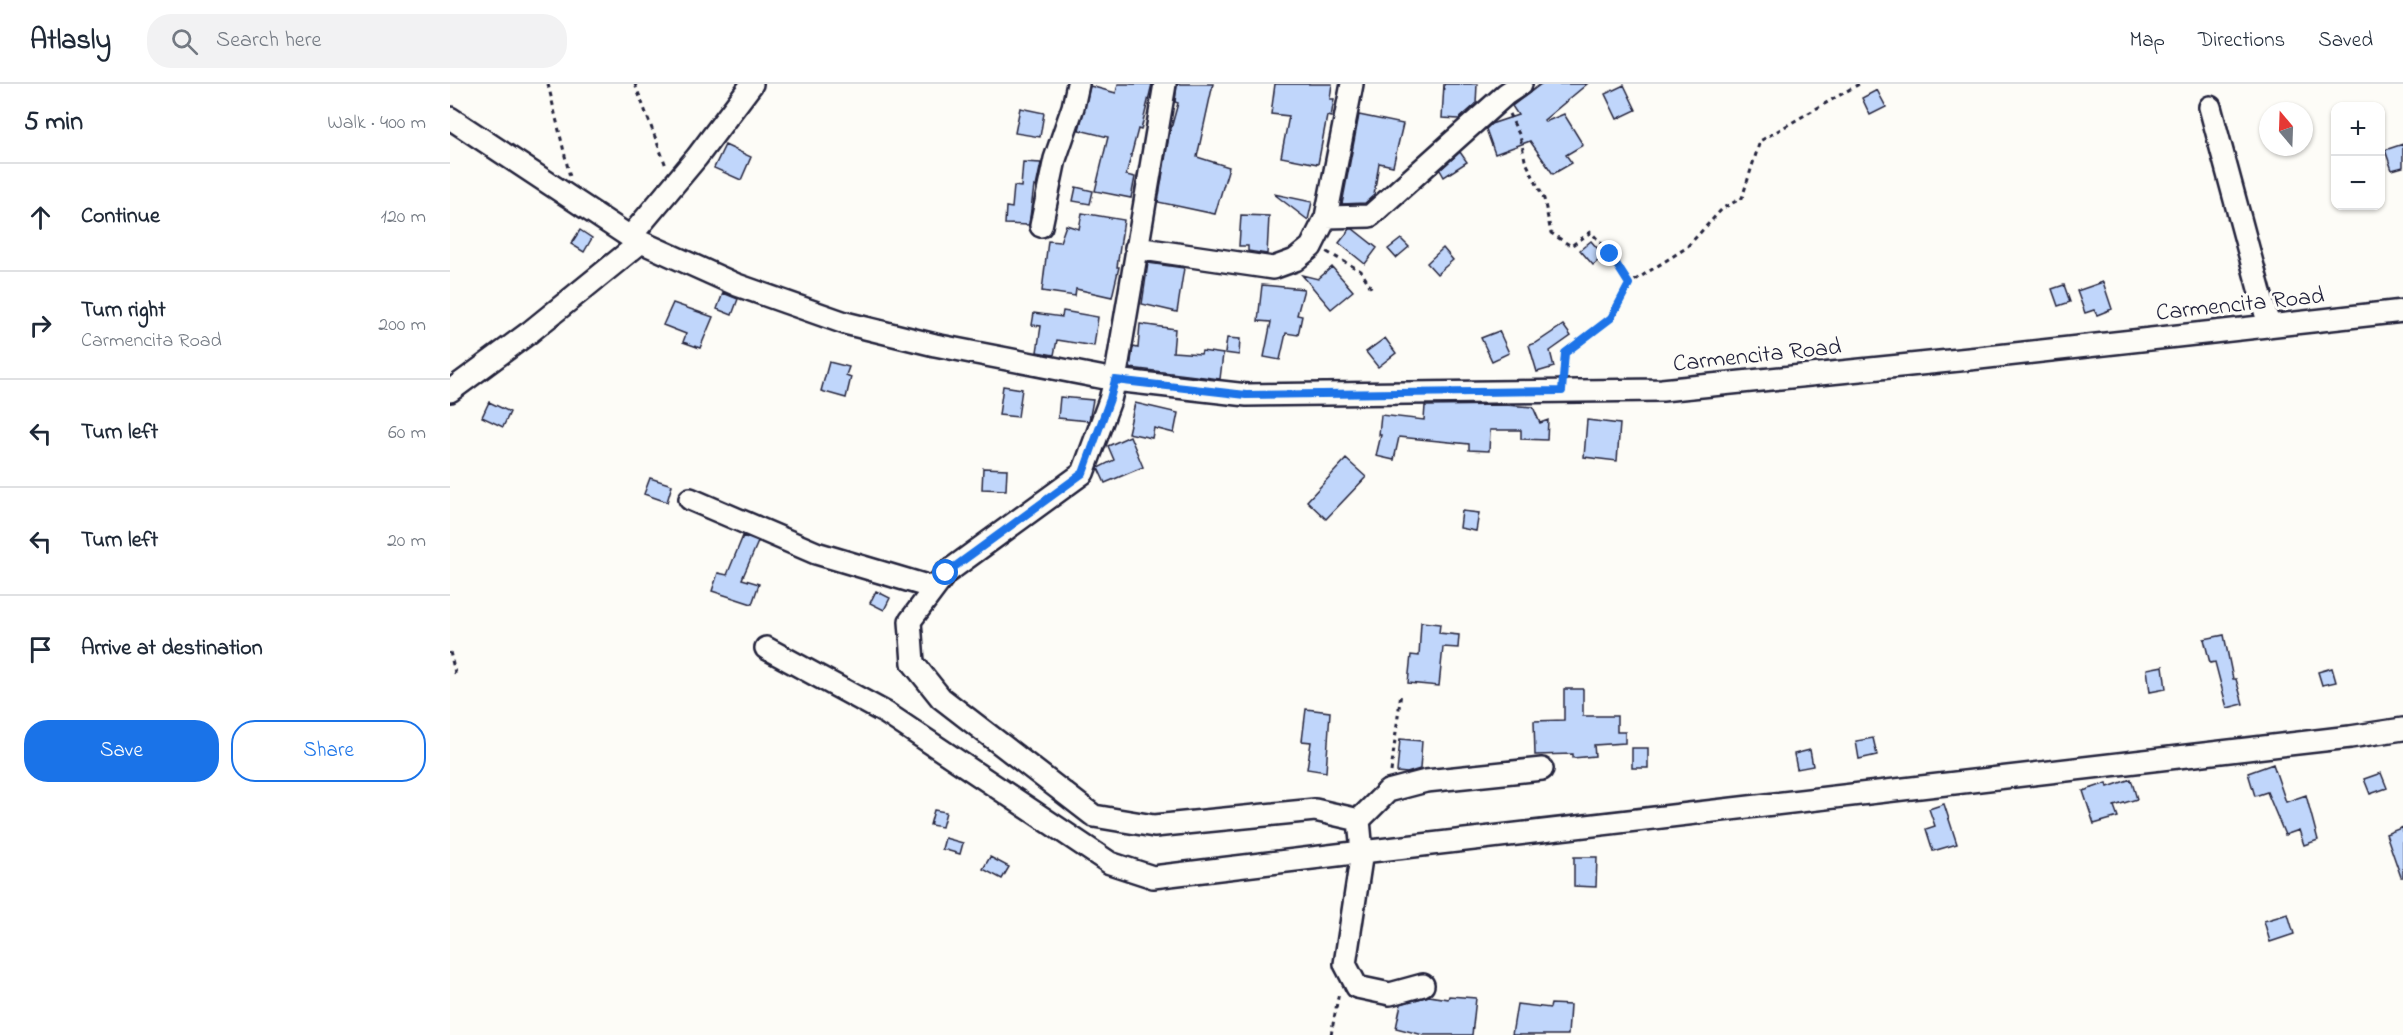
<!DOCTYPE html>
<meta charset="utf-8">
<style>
:root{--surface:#fff;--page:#f2f2f3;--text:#1f2937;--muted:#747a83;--line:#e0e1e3;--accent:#1a73e8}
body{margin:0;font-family:"Indie Flower",sans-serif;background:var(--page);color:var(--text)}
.controls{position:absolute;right:18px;top:18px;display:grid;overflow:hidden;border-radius:12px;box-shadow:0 2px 4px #0004}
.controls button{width:54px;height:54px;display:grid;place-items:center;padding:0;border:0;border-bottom:2px solid var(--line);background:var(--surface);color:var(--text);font:30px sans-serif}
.compass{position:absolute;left:1809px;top:18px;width:54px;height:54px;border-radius:50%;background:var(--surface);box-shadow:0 2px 4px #0004;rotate:341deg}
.stop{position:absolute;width:18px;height:18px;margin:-14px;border:4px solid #1a73e8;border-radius:50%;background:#fff}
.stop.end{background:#1a73e8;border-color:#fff;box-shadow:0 2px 6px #0008}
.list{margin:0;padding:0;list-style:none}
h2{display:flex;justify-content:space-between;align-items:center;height:78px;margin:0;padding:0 24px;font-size:26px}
h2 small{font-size:20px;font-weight:400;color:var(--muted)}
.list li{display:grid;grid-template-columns:39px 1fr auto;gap:18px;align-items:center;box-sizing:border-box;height:108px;padding:0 24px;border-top:2px solid var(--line)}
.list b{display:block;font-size:22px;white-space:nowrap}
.list p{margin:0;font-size:20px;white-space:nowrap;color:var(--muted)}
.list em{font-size:20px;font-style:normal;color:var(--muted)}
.actions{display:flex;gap:12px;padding:18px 24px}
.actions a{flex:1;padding:14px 0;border:2px solid var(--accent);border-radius:24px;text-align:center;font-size:21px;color:var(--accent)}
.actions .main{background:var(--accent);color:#fff}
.icon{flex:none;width:33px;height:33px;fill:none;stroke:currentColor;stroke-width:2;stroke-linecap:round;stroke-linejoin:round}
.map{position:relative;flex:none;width:1953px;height:951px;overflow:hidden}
header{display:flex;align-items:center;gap:36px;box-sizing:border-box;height:84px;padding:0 30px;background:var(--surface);border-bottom:2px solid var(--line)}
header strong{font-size:28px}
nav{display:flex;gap:33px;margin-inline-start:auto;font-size:21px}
.search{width:420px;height:54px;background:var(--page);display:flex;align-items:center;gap:15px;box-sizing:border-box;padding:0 21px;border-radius:24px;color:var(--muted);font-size:22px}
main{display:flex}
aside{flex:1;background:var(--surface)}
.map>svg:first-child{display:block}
.building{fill:#c0d6fb;stroke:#22223b;stroke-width:1.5}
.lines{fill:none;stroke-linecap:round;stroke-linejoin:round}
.minor-casing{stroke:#22223b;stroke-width:26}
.path{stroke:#22223b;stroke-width:3;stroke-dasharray:4.5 4.5;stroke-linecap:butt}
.minor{stroke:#fdfcf7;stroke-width:21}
.route{stroke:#1a73e8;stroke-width:8}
.labels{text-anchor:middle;stroke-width:6;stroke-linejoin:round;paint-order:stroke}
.street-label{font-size:24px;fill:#22223b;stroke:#fdfcf7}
</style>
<header>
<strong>Atlasly</strong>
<div class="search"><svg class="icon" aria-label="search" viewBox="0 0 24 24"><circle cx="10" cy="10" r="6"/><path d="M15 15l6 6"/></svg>Search here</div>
<nav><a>Map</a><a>Directions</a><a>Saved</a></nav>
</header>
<main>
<aside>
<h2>5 min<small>Walk · 400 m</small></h2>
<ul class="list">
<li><svg class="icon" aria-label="ahead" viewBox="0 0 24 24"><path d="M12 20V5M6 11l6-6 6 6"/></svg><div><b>Continue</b></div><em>120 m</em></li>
<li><svg class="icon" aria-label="right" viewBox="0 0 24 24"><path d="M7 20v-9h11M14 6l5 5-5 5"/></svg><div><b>Turn right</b><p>Carmencita Road</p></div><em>200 m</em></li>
<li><svg class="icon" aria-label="left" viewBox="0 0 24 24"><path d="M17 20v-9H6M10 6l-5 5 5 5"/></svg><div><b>Turn left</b></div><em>60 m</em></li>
<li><svg class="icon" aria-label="left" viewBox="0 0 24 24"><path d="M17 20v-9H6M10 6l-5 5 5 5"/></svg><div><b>Turn left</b></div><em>20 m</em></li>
<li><svg class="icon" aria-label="arrive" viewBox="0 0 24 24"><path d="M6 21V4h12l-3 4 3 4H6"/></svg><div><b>Arrive at destination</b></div></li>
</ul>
<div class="actions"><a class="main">Save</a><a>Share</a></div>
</aside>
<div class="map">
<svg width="1953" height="951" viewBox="0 0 1953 951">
<rect width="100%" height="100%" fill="#fdfcf7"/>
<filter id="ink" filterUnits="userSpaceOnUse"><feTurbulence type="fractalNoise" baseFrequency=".0167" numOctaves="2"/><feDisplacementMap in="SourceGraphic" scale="12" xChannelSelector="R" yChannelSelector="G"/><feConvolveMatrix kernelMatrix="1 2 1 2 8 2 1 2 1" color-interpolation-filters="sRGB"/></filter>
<g filter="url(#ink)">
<!-- building -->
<path class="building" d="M668 0H702L691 46 688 45 676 91 685 93 681 114 645 107 658 53 629 46 640 2 666 9Z
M727 0H763L747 73 779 83 765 130 708 118 719 52 728 19 725 18Z
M825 0H882L880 15H884L881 33 877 32 868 80 831 73 839 32 821 30Z
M994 0H1027L1026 20 1009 35 992 34Z
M1091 0H1137L1094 36 1095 38 1114 30 1133 61 1116 71 1122 79 1103 90 1080 57 1045 70 1036 45 1041 40 1068 31 1062 22Z
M1174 1 1186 26 1167 35 1155 10Z
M1427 6 1436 23 1420 31 1412 14Z
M570 24 594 29 590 53 565 49Z
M909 31 953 40 943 82 929 79 924 111 915 119 892 120Z
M1953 60V83L1942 86 1935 66Z
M275 61 301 73 291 96 264 84Z
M1010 68 1017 78 994 93 990 86Z
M573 78 591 79 586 103 584 102 579 141 555 140 556 123 562 124 564 102 571 103Z
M626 103 643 107 640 120 623 117Z
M824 110 862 118 858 136Z
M632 129 674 136 667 183H669L662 213 626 205 625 212 592 207 598 157 610 158 616 141 629 145Z
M791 131 819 132 817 170 798 167V162H789Z
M900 145H903L927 164 915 180 889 159Z
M130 146 142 154 134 168 121 160Z
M951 155 959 163 946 174 938 165Z
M1141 157 1154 172 1143 181 1130 166Z
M993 164 1003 176 987 190 977 179Z
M698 179 734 184 727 228 692 220Z
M882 183 903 207 881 225 852 191 868 195Z
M1653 198 1662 225 1647 231 1644 226 1635 229 1627 207Z
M812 201 854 205 847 231 852 232 848 251 836 249 830 276 814 273 821 238 808 237Z
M1614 201 1620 218 1608 222 1602 205Z
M273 209 288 215 282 231 267 225Z
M223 219 263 233 250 264 233 258 236 250 213 241Z
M613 227 648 233 644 262 607 256 604 271 587 268 591 242 582 241 584 229 612 233Z
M690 240 725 245 723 268 751 270 752 267 773 270 770 295 680 284 683 263 688 264Z
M1113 241 1121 252 1100 267 1104 283 1087 288 1079 261 1086 259Z
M1049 247 1059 269 1042 277 1031 254Z
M777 254 790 255 789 271 775 269Z
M935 254 946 269 928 283 916 268Z
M379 278 399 283 396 291 401 293 396 314 371 307Z
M553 302 572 305 568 333 549 331Z
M610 313 643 316 639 337 608 334Z
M39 318 60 328 53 343 32 333Z
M685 319 728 329 724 349 704 344 702 354 678 349Z
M1055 321 1083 323 1090 339 1098 336 1097 356 1071 355V346H1040L1039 367 1019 366V360L949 353 944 376 926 372 931 351H929L931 331 974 336 975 322Z
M1137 336 1170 340 1167 377 1134 373Z
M680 352 693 383 655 399 648 384 664 376 658 362Z
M896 375 916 393 876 435 857 417Z
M533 384 557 385 556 406 532 405Z
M200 394 222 401 217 418 194 410Z
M1012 427 1029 429 1026 447 1010 444Z
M293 452 308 458 292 495 309 500 302 520 262 507 268 489 277 491Z
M426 507 440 514 434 526 420 519Z
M971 538 990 540 989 549 1009 551 1008 564 993 563 989 602 958 599 961 571 969 572Z
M1774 551 1783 595H1786L1793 620 1777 624 1765 578 1760 579 1754 555Z
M1713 582 1716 605 1700 608 1697 585Z
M1882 584 1886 598 1872 601 1868 588Z
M1114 605H1133V632H1167V648H1175V659L1144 661 1145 672 1123 674V670L1085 671 1084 637 1114 636Z
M856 625 880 628 876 688 857 685 861 658 852 657Z
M1423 654 1427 671 1409 675 1406 657Z
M950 655 972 657 970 685 957 689 947 688Z
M1182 664H1198V684H1182Z
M1360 666 1363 682 1347 685 1344 670Z
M1823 680 1836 718 1856 711 1868 756 1854 761 1849 746 1835 751 1817 708 1805 712 1798 689Z
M1931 689 1937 704 1920 710 1914 695Z
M1681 695 1687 715 1664 722 1668 733 1644 740 1633 707 1657 699 1658 703Z
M1494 720 1507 760 1483 767 1476 745 1485 742 1479 725Z
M484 726 496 728 492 743 480 741Z
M1953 743V793H1951L1936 750Z
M495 754 513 759 510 770 492 765Z
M540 773 559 783 552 795 533 785Z
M1124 773H1147L1146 803 1124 802Z
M1838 830 1844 850 1820 858 1814 837Z
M979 912 998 915 999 912 1026 914 1022 951H973L946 944 951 920Z
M1067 920 1100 924 1101 920 1120 921 1118 951H1062Z"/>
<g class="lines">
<!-- minor casing -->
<g class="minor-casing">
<path id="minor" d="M715 0 665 296 660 316 633 389 496 489 460 537 463 579 491 614 644 732 704 742 865 726 909 736 912 768 1900 653 1953 645
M1760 23 1819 242
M0 34 180 153 287 201 395 239 485 261 665 296 797 311 1212 306 1529 274 1953 227
M876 133 920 132 1056 10 1071 0
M591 142 605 75 623 23 628 0
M180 153 247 73 302 0
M686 164 823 184 845 176 861 163 876 133 902 0
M0 307 80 248 191 158
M240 415 366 469 484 504
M316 564 436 629 660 779 703 793 912 768 895 880 907 903 940 910 973 901
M909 736 938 707 976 697 1092 685"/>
</g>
<!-- path -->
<path class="path" d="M98 0 120 93
M185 0 216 82
M1059 30 1070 52 1075 76 1094 115 1101 149 1121 162 1141 148 1160 170 1179 200
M877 168 911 187 923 207
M1113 292 1115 269 1161 234 1179 200 1236 164 1273 124 1292 114 1310 57 1409 0
M0 568 6 593
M941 688 951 608
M881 951 889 908"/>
<!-- minor -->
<use href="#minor" class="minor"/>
</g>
</g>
<g class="lines" filter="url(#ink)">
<!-- route -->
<path class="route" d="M496 489 633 389 660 315 665 296 796 311 1112 307 1115 269 1161 234 1179 200 1160 170"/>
</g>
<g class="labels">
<!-- street labels -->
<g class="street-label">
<text transform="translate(1790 219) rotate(-6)" y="8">Carmencita Road</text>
<text transform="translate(1307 270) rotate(-6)" y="8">Carmencita Road</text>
</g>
</g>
</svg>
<div class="controls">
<button>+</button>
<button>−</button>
</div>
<svg class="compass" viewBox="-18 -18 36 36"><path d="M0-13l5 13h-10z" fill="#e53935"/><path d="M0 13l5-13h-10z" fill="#747a83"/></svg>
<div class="stop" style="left:496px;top:489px"></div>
<div class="stop end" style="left:1160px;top:170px"></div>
</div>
</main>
